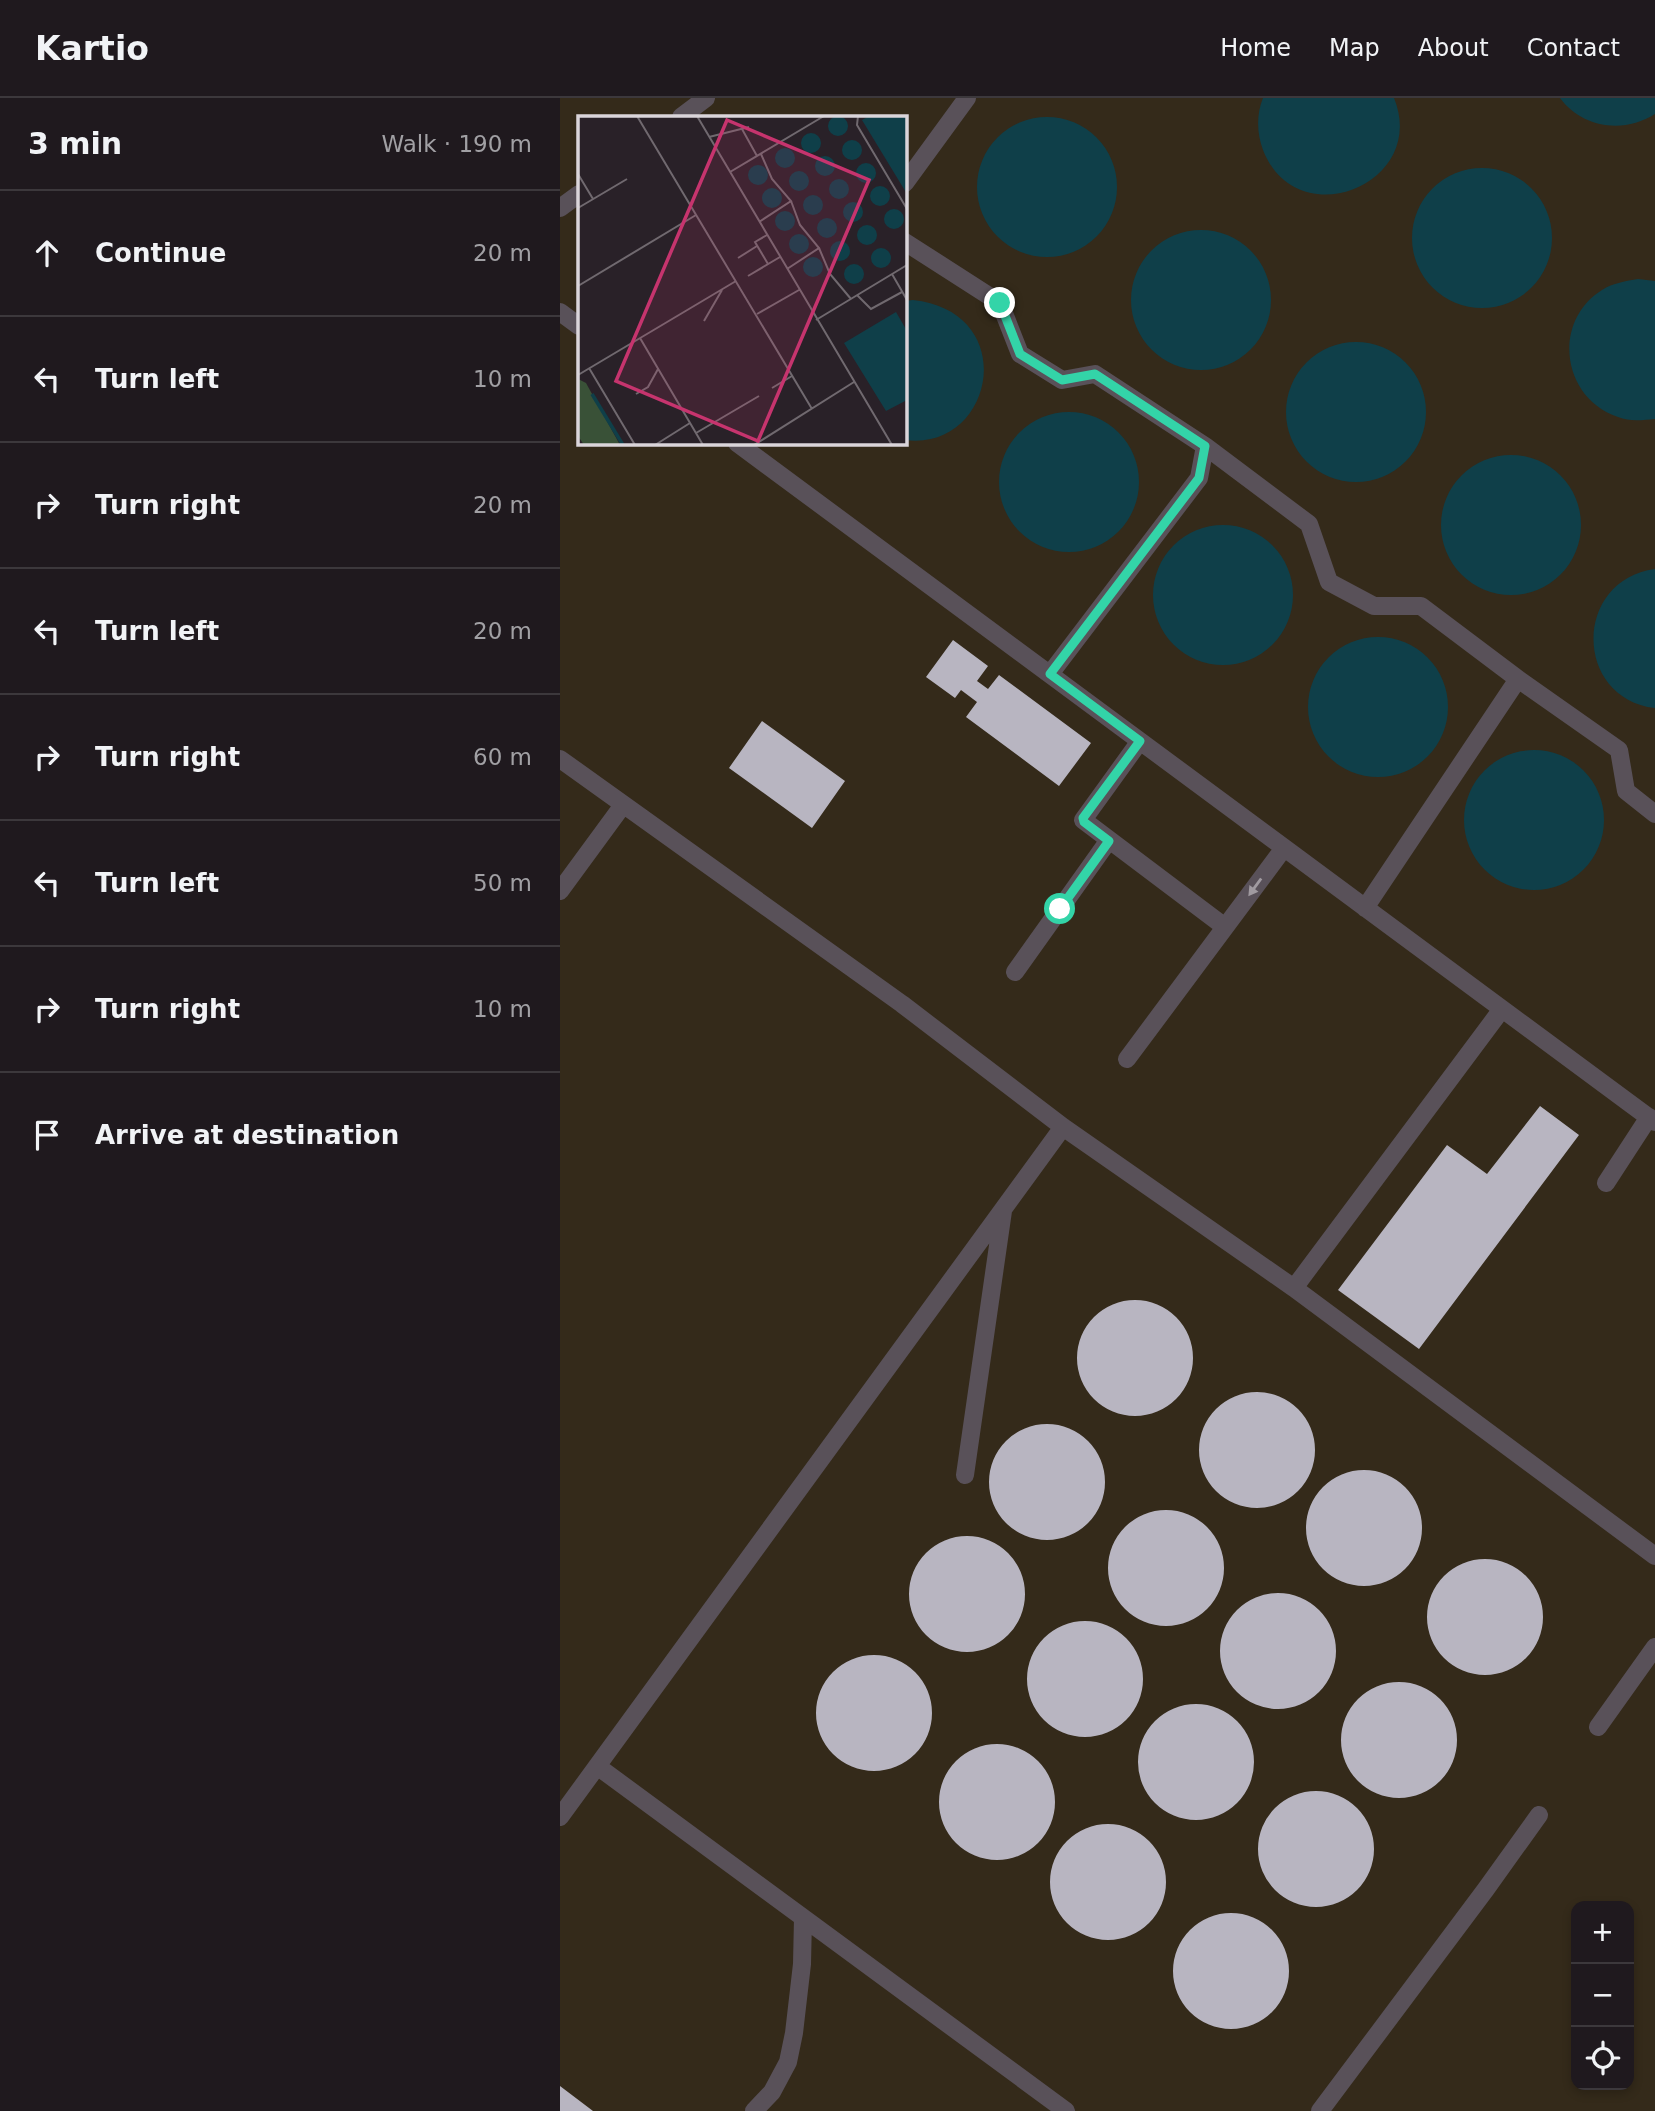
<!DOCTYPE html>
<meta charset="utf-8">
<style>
:root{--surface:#1f191e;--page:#272227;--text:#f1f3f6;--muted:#a1a0a4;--line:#3c383c}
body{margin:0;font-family:"DejaVu Sans",sans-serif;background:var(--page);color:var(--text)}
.controls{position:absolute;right:21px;bottom:21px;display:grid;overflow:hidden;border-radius:14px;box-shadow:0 4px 10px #0003}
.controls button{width:63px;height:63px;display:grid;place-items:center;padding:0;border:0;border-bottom:2px solid var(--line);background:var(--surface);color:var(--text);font:35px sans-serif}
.stop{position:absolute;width:21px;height:21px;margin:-16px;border:5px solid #33d4a8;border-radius:50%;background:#fff}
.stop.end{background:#33d4a8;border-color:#fff;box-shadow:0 2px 7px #0008}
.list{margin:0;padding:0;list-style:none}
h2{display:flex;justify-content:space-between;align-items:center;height:91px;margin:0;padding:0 28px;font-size:30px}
h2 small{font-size:23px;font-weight:400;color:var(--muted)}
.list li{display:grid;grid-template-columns:46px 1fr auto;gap:21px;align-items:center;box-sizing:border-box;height:126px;padding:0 28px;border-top:2px solid var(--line)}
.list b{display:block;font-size:26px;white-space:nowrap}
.list em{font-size:23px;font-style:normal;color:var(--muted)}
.icon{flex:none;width:38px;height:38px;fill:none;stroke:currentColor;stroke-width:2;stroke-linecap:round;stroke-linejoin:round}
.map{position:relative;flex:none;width:1095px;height:2013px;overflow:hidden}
header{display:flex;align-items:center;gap:42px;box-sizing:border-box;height:98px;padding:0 35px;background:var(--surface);border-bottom:2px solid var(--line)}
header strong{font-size:33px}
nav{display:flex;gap:38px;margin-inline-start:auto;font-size:24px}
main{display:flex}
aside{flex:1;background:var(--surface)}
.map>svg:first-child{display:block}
.industrial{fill:#342a1a;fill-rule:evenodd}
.water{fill:#0f3f49}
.building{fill:#b8b5c1}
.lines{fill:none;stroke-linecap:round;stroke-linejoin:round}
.minor{stroke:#595159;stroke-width:18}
.oneway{fill:#a09aa0}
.route{stroke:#33d4a8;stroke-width:9}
.inset-river{fill:none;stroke:#0f3f49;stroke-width:3.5}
.inset-road{fill:none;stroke:#70696f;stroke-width:2}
.view{fill:#c6346e;fill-opacity:0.15;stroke:#c6346e;stroke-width:3.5}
.inset-edge{fill:none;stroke:#dad5da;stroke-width:3.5}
</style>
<header>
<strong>Kartio</strong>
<nav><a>Home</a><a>Map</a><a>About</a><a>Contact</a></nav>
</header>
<main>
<aside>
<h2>3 min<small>Walk · 190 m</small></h2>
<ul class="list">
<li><svg class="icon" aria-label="ahead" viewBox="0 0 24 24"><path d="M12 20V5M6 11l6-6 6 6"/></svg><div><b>Continue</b></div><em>20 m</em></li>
<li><svg class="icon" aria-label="left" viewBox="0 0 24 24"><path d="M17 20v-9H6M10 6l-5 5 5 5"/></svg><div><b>Turn left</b></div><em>10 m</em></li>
<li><svg class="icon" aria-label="right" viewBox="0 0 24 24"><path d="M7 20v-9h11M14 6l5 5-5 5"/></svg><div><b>Turn right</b></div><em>20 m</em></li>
<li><svg class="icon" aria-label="left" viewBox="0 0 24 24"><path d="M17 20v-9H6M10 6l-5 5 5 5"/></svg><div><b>Turn left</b></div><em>20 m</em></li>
<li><svg class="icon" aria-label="right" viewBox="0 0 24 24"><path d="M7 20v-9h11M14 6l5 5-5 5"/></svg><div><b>Turn right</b></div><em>60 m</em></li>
<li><svg class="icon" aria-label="left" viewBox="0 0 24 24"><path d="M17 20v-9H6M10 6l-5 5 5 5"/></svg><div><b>Turn left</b></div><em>50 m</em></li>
<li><svg class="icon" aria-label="right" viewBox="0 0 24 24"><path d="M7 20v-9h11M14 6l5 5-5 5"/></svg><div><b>Turn right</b></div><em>10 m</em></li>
<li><svg class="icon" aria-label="arrive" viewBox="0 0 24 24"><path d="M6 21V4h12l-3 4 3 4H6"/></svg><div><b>Arrive at destination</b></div></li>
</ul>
</aside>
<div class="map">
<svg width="1095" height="2013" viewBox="0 0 1095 2013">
<rect width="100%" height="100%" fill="#292128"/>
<!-- industrial -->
<path class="industrial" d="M0 0H1095V2013H0ZM19 19H345V345H19ZM1016 1808H1069V1987H1016Z"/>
<!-- water -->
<path class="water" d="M703 0H834C869 86 737 139 703 52 697 36 696 17 703 0Z
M1000 0H1095V16C1064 36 1022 30 1000 0Z
M417 89a70 70 0 1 1 140 0a70 70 0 1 1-140 0Z
M852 140a70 70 0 1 1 140 0a70 70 0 1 1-140 0Z
M571 202a70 70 0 1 1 140 0a70 70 0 1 1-140 0Z
M1078 181 1095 183V321C1083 322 1070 324 1058 319 1001 300 992 223 1042 192 1053 185 1066 183 1078 181Z
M353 202C462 214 434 354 345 342V203Z
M726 314a70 70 0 1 1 140 0a70 70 0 1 1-140 0Z
M439 384a70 70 0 1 1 140 0a70 70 0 1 1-140 0Z
M881 427a70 70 0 1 1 140 0a70 70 0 1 1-140 0Z
M593 497a70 70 0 1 1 140 0a70 70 0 1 1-140 0Z
M1095 471V610C1013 600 1013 482 1095 471Z
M748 609a70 70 0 1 1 140 0a70 70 0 1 1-140 0Z
M904 722a70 70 0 1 1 140 0a70 70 0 1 1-140 0Z"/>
<!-- building -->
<path class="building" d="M393 542 428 568 417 583 428 591 439 577 531 645 499 688 406 619 417 604 401 592 395 600 366 579Z
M202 623 285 683 252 730 169 670Z
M980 1008 1019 1037 859 1251 778 1192 887 1047 927 1076Z
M517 1260a58 58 0 1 1 116 0a58 58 0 1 1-116 0Z
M639 1352a58 58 0 1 1 116 0a58 58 0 1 1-116 0Z
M429 1384a58 58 0 1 1 116 0a58 58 0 1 1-116 0Z
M746 1430a58 58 0 1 1 116 0a58 58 0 1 1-116 0Z
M548 1470a58 58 0 1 1 116 0a58 58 0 1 1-116 0Z
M349 1496a58 58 0 1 1 116 0a58 58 0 1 1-116 0Z
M867 1519a58 58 0 1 1 116 0a58 58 0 1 1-116 0Z
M660 1553a58 58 0 1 1 116 0a58 58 0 1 1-116 0Z
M467 1581a58 58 0 1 1 116 0a58 58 0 1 1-116 0Z
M256 1615a58 58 0 1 1 116 0a58 58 0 1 1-116 0Z
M781 1642a58 58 0 1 1 116 0a58 58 0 1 1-116 0Z
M578 1664a58 58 0 1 1 116 0a58 58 0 1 1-116 0Z
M379 1704a58 58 0 1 1 116 0a58 58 0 1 1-116 0Z
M698 1751a58 58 0 1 1 116 0a58 58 0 1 1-116 0Z
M490 1784a58 58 0 1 1 116 0a58 58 0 1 1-116 0Z
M613 1873a58 58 0 1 1 116 0a58 58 0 1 1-116 0Z
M0 1988 33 2013H0Z"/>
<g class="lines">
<!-- minor -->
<path class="minor" d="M121 19 146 0
M345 85 407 0
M0 110 19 96
M345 144 440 205 460 256 502 282 535 276 645 348 639 380 490 576
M0 214 19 228
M177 345 1095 1024
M645 348 749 426 769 484 814 508H861L958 581 805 810
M958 581 1059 652 1066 693 1095 716
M580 643 523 722 665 829
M0 661 342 906 503 1029 734 1190 1095 1458
M0 793 63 707
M455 874 549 742
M567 961 724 750
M1046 1085 1089 1019
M734 1190 942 911
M405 1377 443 1113
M1038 1629 1095 1549
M37 1668 506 2013
M0 1719 503 1029
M194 2013 212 1994 228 1964 234 1935 242 1866 243 1820
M760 2013 926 1791 979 1717"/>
</g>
<!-- one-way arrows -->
<defs><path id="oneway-solid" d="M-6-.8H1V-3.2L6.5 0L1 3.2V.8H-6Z" transform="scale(1.75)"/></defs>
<use class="oneway" href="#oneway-solid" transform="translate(695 789) rotate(126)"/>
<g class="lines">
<!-- route -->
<path class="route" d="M440 205 460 256 502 282 535 276 645 348 639 380 490 576 580 643 523 720 524 724 549 743 500 811"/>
</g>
<!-- overview -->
<g transform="translate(18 18)">
<rect width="329" height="329" fill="#292128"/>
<path d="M0 263 8 267 42 329H6L0 320Z" fill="#395137"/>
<path d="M291 0H329V78L284 4ZM250 10a10 10 0 1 1 20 0a10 10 0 1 1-20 0ZM223 27a10 10 0 1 1 20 0a10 10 0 1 1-20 0ZM264 34a10 10 0 1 1 20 0a10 10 0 1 1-20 0ZM197 42a10 10 0 1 1 20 0a10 10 0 1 1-20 0ZM237 50a10 10 0 1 1 20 0a10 10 0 1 1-20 0ZM278 57a10 10 0 1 1 20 0a10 10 0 1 1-20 0ZM170 59a10 10 0 1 1 20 0a10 10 0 1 1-20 0ZM211 65a10 10 0 1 1 20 0a10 10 0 1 1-20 0ZM251 73a10 10 0 1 1 20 0a10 10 0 1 1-20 0ZM292 80a10 10 0 1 1 20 0a10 10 0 1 1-20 0ZM184 82a10 10 0 1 1 20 0a10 10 0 1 1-20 0ZM225 89a10 10 0 1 1 20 0a10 10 0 1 1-20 0ZM265 96a10 10 0 1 1 20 0a10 10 0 1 1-20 0ZM306 103a10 10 0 1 1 20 0a10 10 0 1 1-20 0ZM197 105a10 10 0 1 1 20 0a10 10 0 1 1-20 0ZM239 112a10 10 0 1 1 20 0a10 10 0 1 1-20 0ZM279 119a10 10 0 1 1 20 0a10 10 0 1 1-20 0ZM211 128a10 10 0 1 1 20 0a10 10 0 1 1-20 0ZM252 135a10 10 0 1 1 20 0a10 10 0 1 1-20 0ZM293 142a10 10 0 1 1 20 0a10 10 0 1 1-20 0ZM225 151a10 10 0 1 1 20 0a10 10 0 1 1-20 0ZM266 158a10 10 0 1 1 20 0a10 10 0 1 1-20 0ZM318 196 329 215V284L308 295 266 227Z" fill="#0f3f49"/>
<path class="inset-river" d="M14 278 45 329"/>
<path class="inset-road" d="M59 0 234 293M119 0 314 329M280 0 279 9 329 93M164 13 179 40M131 21 171 11M152 56 246 0M0 58 15 83M0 92 49 63M181 106 213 85 194 63 183 38M189 119 177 126 190 148M241 132 252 158 273 183M160 142 179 130M209 153 241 132 222 109 213 85M314 158 329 184M170 160 202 141M0 170 118 99M279 179 293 193 324 176M179 198 221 174M238 204 329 149M126 205 144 174M62 222 125 329M11 252 57 329M0 259 158 165M194 272 214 260M58 278 70 271 80 253M118 317 181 280M77 329 112 307M176 329 276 266"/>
<path class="view" d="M149 4 291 64 180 325 38 265Z"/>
<rect width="329" height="329" class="inset-edge"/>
</g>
</svg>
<div class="controls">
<button>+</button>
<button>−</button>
<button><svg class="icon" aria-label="locate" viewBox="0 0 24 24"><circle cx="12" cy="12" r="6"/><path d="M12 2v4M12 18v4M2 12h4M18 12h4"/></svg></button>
</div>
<div class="stop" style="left:500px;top:811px"></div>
<div class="stop end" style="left:440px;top:205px"></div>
</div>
</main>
